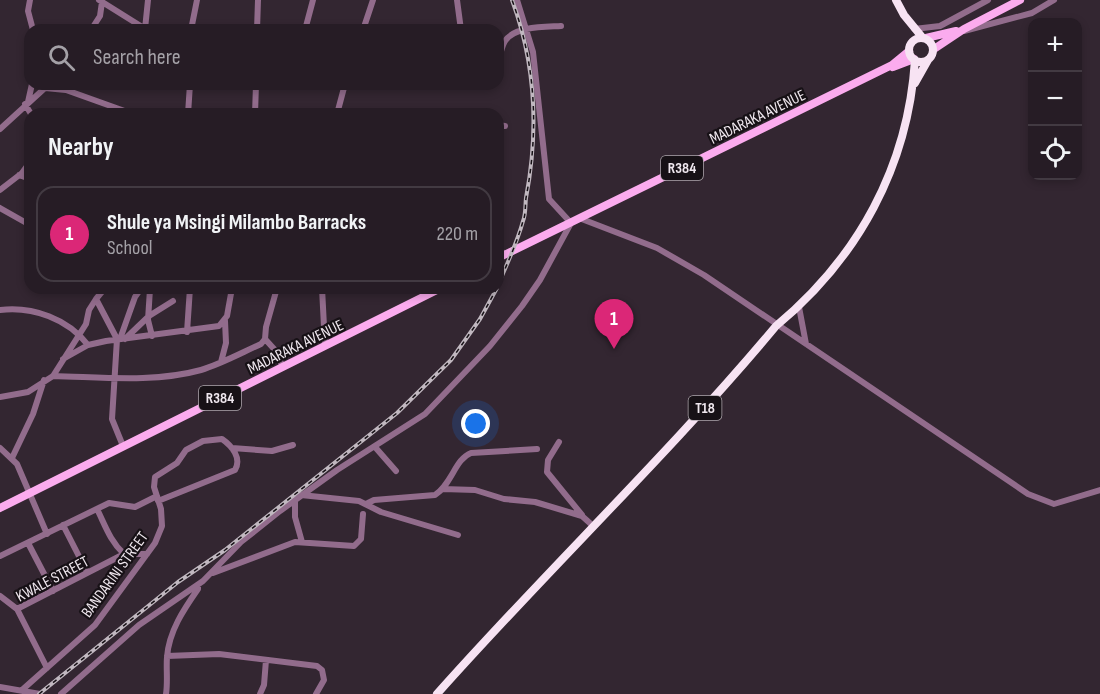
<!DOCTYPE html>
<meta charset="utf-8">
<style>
:root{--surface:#261c25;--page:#2e252d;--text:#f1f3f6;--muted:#a4a1a7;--line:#423a42;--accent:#db2777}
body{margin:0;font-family:"Sofia Sans Condensed",sans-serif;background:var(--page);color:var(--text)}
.controls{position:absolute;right:18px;top:18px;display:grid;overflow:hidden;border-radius:12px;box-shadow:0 3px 9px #0003}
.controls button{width:54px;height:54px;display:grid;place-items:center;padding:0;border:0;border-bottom:2px solid var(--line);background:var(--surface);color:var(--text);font:30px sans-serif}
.you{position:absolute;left:476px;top:424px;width:21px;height:21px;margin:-15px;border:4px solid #fff;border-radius:50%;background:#1a73e8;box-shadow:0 0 0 9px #1a73e833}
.badge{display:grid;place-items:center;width:39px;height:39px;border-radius:50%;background:var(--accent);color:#fff;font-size:20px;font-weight:700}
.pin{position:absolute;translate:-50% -50px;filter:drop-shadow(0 2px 3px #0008)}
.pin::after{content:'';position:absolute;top:32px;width:21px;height:18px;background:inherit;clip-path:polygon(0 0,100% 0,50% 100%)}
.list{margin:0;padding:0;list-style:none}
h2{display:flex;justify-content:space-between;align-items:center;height:78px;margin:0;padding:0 24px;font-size:26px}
h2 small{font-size:20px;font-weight:400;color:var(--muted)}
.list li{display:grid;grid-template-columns:39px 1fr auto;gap:18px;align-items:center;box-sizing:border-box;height:96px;margin:0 12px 12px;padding:0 12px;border:2px solid var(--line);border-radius:18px}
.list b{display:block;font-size:22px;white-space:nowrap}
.list p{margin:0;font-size:20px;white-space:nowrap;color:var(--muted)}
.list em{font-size:20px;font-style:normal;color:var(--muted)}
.icon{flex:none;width:33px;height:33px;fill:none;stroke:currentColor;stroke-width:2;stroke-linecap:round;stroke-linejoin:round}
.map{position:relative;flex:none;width:1100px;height:694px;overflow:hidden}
.search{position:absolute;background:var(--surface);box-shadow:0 3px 9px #0003;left:24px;top:24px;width:480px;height:66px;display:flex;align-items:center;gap:15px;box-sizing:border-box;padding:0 21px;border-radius:18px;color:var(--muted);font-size:22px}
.panel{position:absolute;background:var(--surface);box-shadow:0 3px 9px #0003;left:24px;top:108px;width:480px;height:186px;border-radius:18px}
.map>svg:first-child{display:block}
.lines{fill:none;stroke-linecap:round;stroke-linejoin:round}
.minor{stroke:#926c8c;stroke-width:6}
.major{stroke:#fbabee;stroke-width:8}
.highway{stroke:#f7e3f3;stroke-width:8}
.rail-casing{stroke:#c1b8c0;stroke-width:4}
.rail{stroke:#171116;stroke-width:1.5;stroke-dasharray:4.5;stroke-linecap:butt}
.labels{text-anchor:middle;stroke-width:4.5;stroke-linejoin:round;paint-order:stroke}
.shield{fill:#171116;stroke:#aea7ad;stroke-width:1.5}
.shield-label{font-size:15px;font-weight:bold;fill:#efe7ee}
.street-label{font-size:16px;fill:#efe7ee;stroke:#171116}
</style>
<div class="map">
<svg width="1100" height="694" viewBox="0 0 1100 694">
<rect width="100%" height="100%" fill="#332631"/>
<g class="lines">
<!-- minor -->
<path class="minor" d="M30 0 28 11 33 30
M99 0 147 30
M457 0 461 30
M145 29 148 0
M914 29 940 26 988 0
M91 30 100 16 102 2
M191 30 197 0
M257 30 258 0
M305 30 313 0
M363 30 373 0
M964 31 1032 13 1054 0
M498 59C501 53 502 46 505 41 515 26 545 27 561 26
M45 88 66 90 133 114
M28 102 32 84
M25 104 31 114
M188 114 190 84
M255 114 256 84
M337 114 345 84
M498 125 505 126
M0 129 46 87
M19 175 30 179
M0 190 22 173 30 162
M0 208 30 225
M579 218 657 248 704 275 1028 494 1054 504 1100 490
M498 246 504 255
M105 288 96 299 117 339 112 419 123 446
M277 288 266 327 265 339 275 350 283 367
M322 288 325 346
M150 289 148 320 152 336
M799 307 806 344
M0 310C33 306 68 319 88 345
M187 332 190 288
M120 339 135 297 140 290 160 291
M125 339 149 316 173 301
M63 359 88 345 106 341 219 326 227 316 232 288
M221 362 226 343 225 321
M53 376C101 377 154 383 201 370 221 364 241 353 261 344L265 339
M0 397 28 392 53 376 86 324 89 310 96 299
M559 442 548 460 547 472 582 515
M375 447 396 471
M0 448 17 464 47 534
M232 448 272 451 293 445
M12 458 33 414 44 380
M443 489 475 490 504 499 535 502 582 516 592 525
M301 495 359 501 381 512 458 535
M295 499V517L302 542
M366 504 374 500 435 495C452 484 455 459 471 453L537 449
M97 509C105 525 110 541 124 554H147
M63 525 87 572
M28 543 53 591
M0 556 109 503 135 507 157 496
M213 573 295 542 354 546 361 539 363 514
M0 596 17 609
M167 656 219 654 317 666 322 670 324 680 316 694
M47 668 17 609 124 554
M0 687 40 694
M22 690 95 625 155 543 162 526 161 509 154 487 155 477 177 463 186 450 203 441 222 439C232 446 242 458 235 470L158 501
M61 694 139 625 203 581 241 542 280 511 337 470 425 414 490 346 522 306 540 280 571 223 549 199 533 52 517 0
M166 694C168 681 166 669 167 657 169 631 184 609 198 589V585
M260 694 264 685 266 660"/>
<!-- major -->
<path class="major" d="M926 38 956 31
M934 49 964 29 1020 0
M893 67 914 59
M498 258 892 65 909 51
M0 508 441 288"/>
<!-- highway -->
<path class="highway" d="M896 0 904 15 922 37
M909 50a12 12 0 1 1 24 0a12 12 0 1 1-24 0Z
M915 83 928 60
M437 694C548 569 669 454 776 326 858 258 908 167 915 60"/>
<!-- rail casing -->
<g class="rail-casing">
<path id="rail" d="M498 285C507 264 517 243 523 221 526 214 525 206 526 198 539 130 536 65 512 0
M39 694 178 582 225 550 397 413 451 360 480 319 497 288"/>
</g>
<!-- rail -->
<use href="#rail" class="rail"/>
</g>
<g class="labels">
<!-- shield labels -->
<g class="shield">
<rect x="661" y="156" width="42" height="24" rx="4.5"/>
<rect x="199" y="386" width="42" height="24" rx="4.5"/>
<rect x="688.5" y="396" width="33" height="24" rx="4.5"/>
</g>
<g class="shield-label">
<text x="682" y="173">R384</text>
<text x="220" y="403">R384</text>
<text x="705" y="413">T18</text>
</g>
<!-- street labels -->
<g class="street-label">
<text transform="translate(757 116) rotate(-26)" y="6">MADARAKA AVENUE</text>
<text transform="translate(295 346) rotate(-26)" y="6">MADARAKA AVENUE</text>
<text transform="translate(114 574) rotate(-54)" y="6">BANDARINI STREET</text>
<text transform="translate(52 578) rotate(-28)" y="6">KWALE STREET</text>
</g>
</g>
</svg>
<div class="controls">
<button>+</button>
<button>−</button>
<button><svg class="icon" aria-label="locate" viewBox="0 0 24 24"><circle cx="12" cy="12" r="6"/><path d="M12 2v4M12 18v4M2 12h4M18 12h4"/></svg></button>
</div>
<div class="you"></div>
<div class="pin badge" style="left:614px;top:349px">1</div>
<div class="search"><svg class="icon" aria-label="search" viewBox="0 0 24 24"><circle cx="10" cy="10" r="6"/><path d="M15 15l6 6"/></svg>Search here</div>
<section class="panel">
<h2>Nearby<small></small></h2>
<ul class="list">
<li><span class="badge">1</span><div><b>Shule ya Msingi Milambo Barracks</b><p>School</p></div><em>220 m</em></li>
</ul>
</section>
</div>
